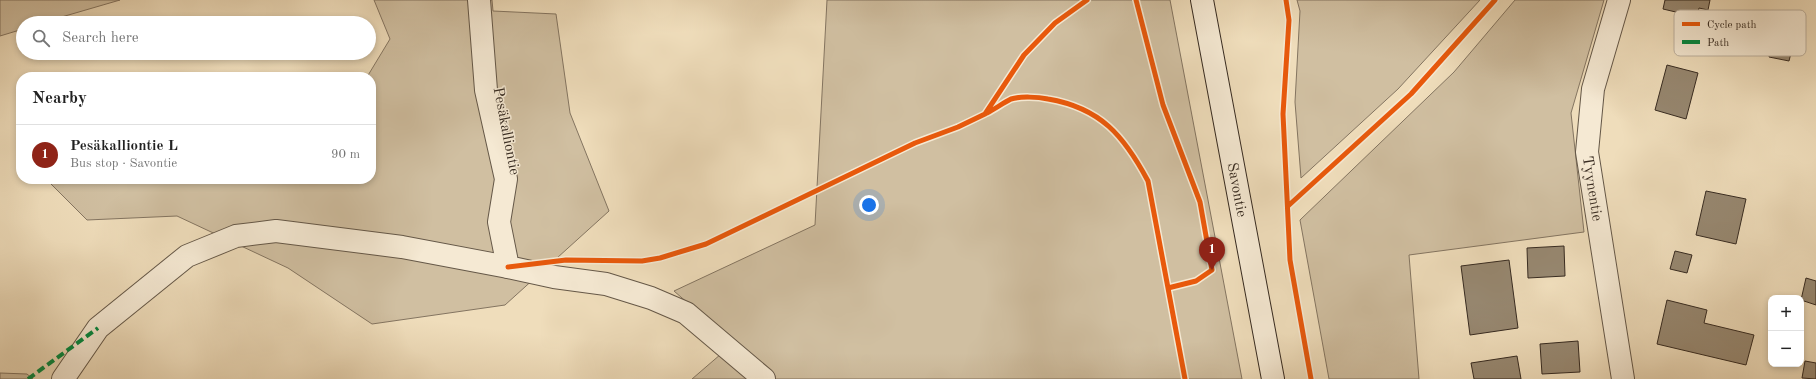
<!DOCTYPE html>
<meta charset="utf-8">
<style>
:root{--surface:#fff;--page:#f6f6f6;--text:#222;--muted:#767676;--line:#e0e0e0;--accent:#8f2418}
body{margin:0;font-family:"Old Standard TT",serif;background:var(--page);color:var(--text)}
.controls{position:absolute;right:12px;bottom:12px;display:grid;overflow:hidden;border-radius:8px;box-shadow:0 2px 6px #0003}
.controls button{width:36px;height:36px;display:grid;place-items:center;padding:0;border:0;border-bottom:1px solid var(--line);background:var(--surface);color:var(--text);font:20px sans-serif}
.you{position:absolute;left:869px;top:205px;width:14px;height:14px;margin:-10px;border:3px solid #fff;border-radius:50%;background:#1a73e8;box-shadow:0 0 0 6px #1a73e833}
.badge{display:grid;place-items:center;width:26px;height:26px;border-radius:50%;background:var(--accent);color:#fff;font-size:13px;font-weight:700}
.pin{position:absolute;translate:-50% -33px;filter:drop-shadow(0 1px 2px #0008)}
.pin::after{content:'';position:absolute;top:21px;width:14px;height:12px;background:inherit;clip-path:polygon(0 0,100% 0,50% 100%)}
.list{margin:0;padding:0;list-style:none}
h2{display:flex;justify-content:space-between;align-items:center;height:52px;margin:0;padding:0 16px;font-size:17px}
h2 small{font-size:13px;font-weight:400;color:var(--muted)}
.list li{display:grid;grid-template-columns:26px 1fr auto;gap:12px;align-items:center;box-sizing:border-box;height:60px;padding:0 16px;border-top:1px solid var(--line)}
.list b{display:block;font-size:15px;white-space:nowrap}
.list p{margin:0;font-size:13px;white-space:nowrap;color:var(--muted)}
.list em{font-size:13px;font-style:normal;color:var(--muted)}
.icon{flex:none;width:22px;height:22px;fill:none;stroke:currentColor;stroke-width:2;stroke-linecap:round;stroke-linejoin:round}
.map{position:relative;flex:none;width:1816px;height:379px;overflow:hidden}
.search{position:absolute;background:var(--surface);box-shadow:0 2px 6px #0003;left:16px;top:16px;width:360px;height:44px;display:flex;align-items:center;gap:10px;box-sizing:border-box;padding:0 14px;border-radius:22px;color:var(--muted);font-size:15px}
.panel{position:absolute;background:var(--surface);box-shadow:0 2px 6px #0003;left:16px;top:72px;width:360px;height:112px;border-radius:16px}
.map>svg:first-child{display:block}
.green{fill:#d0bfa1;stroke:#847561}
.building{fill:#978871;stroke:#372b21}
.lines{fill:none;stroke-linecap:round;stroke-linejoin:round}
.minor-casing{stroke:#655848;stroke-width:24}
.secondary-casing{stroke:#372b21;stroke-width:24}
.minor{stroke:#f5e9d3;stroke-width:22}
.secondary{stroke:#f5e9d3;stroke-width:22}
.quiet{stroke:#00873e;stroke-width:4;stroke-dasharray:8 4;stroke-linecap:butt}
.cycleway-casing{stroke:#f5e9d3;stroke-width:8}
.cycleway{stroke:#e8590c;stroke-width:5}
.labels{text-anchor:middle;stroke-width:3;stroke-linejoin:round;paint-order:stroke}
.street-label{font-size:15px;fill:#372b21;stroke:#f5e9d3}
.key{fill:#f5e9d3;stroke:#bcb09e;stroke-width:1}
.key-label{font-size:11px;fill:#372b21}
</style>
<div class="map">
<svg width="1816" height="379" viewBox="0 0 1816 379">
<rect width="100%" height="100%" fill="#efddbb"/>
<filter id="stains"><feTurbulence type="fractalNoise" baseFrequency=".005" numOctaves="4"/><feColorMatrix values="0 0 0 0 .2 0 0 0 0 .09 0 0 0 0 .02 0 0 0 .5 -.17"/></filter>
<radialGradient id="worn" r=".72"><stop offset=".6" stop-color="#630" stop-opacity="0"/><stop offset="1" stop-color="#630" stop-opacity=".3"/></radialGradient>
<!-- green -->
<path class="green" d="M0 0H120L41 23H23V29L0 36Z
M374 0H492L493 11 556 14 570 113 609 211 505 305 372 324 288 268 177 216 87 220 47 180 371 179V77H367L390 39Z
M827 0H1170L1242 379H775L674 291 815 225Z
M1297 0H1480L1398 89 1301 178 1295 102 1300 11Z
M1515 0H1604L1571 113 1584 232 1409 255 1419 379H1329L1300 220 1454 72Z
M721 354 749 379H692Z
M0 373 27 374 33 379H0Z"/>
<!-- building -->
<path class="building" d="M1665 0H1710L1708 10 1699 8 1697 17 1663 9Z
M1776 24 1797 29 1789 61 1769 57Z
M1667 65 1698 73 1686 119 1655 110Z
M1706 191 1746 199 1736 244 1696 235Z
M1564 246 1565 276 1528 278 1527 248Z
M1675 251 1692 255 1687 273 1670 269Z
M1509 260 1518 328 1470 335 1461 266Z
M1806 278 1816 281V305L1801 300Z
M1667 300 1707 310 1704 323 1754 335 1746 365 1657 344Z
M1578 341 1580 372 1542 374 1540 344Z
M1517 356 1521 379H1474L1471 363Z
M1805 361 1816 363V379L1802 378Z"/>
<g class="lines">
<!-- minor casing -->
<g class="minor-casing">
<g id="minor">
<path d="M479 0 486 90 506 179 499 222 508 267 554 277 606 284 651 298 686 313 764 379"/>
<path id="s1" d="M1619 0 1593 89 1587 152 1623 379"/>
<path d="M63 379 98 328 187 256 236 236 276 231 402 247 508 267"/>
</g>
</g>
<!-- secondary casing -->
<g class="secondary-casing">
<g id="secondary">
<path id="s2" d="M1202 0 1273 379"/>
</g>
</g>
<!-- minor -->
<use href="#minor" class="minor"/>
<!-- secondary -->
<use href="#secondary" class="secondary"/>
<!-- quiet -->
<path class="quiet" d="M28 379 98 328"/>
<!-- cycleway casing -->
<g class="cycleway-casing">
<path id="cycleway" d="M1136 0 1163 105 1200 202 1212 270 1196 281 1168 288
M1286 0 1289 20 1283 114 1290 260 1311 379
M987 113C995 109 1003 103 1011 99 1021 96 1038 97 1048 99 1101 108 1124 136 1148 181L1185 379
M1288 206 1411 94 1495 0
M508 267 566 260 642 261 660 258 706 244 915 143 958 127 985 114 1024 55 1055 23 1087 0"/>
</g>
<!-- cycleway -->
<use href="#cycleway" class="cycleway"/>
</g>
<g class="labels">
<!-- street labels -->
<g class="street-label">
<text transform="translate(507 131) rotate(79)" y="5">Pesäkalliontie</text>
<text dy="5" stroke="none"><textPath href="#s1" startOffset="193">Tyynentie</textPath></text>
<text dy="5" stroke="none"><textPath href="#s2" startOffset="193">Savontie</textPath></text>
</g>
</g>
<!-- legend -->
<rect x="1674" y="10" width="132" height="46" rx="6" class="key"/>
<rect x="1682" y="22" width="18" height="4" fill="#e8590c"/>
<rect x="1682" y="40" width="18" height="4" fill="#00873e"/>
<g class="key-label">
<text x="1707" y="28">Cycle path</text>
<text x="1707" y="46">Path</text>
</g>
<rect width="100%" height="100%" filter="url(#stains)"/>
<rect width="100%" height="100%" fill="url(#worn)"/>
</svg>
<div class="controls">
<button>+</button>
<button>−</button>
</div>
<div class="you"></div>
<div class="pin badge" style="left:1212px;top:270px">1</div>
<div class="search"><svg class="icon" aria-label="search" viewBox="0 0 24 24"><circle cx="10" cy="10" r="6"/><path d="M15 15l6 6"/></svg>Search here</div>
<section class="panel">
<h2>Nearby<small></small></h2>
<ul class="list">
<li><span class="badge">1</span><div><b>Pesäkalliontie L</b><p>Bus stop · Savontie</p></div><em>90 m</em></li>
</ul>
</section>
</div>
